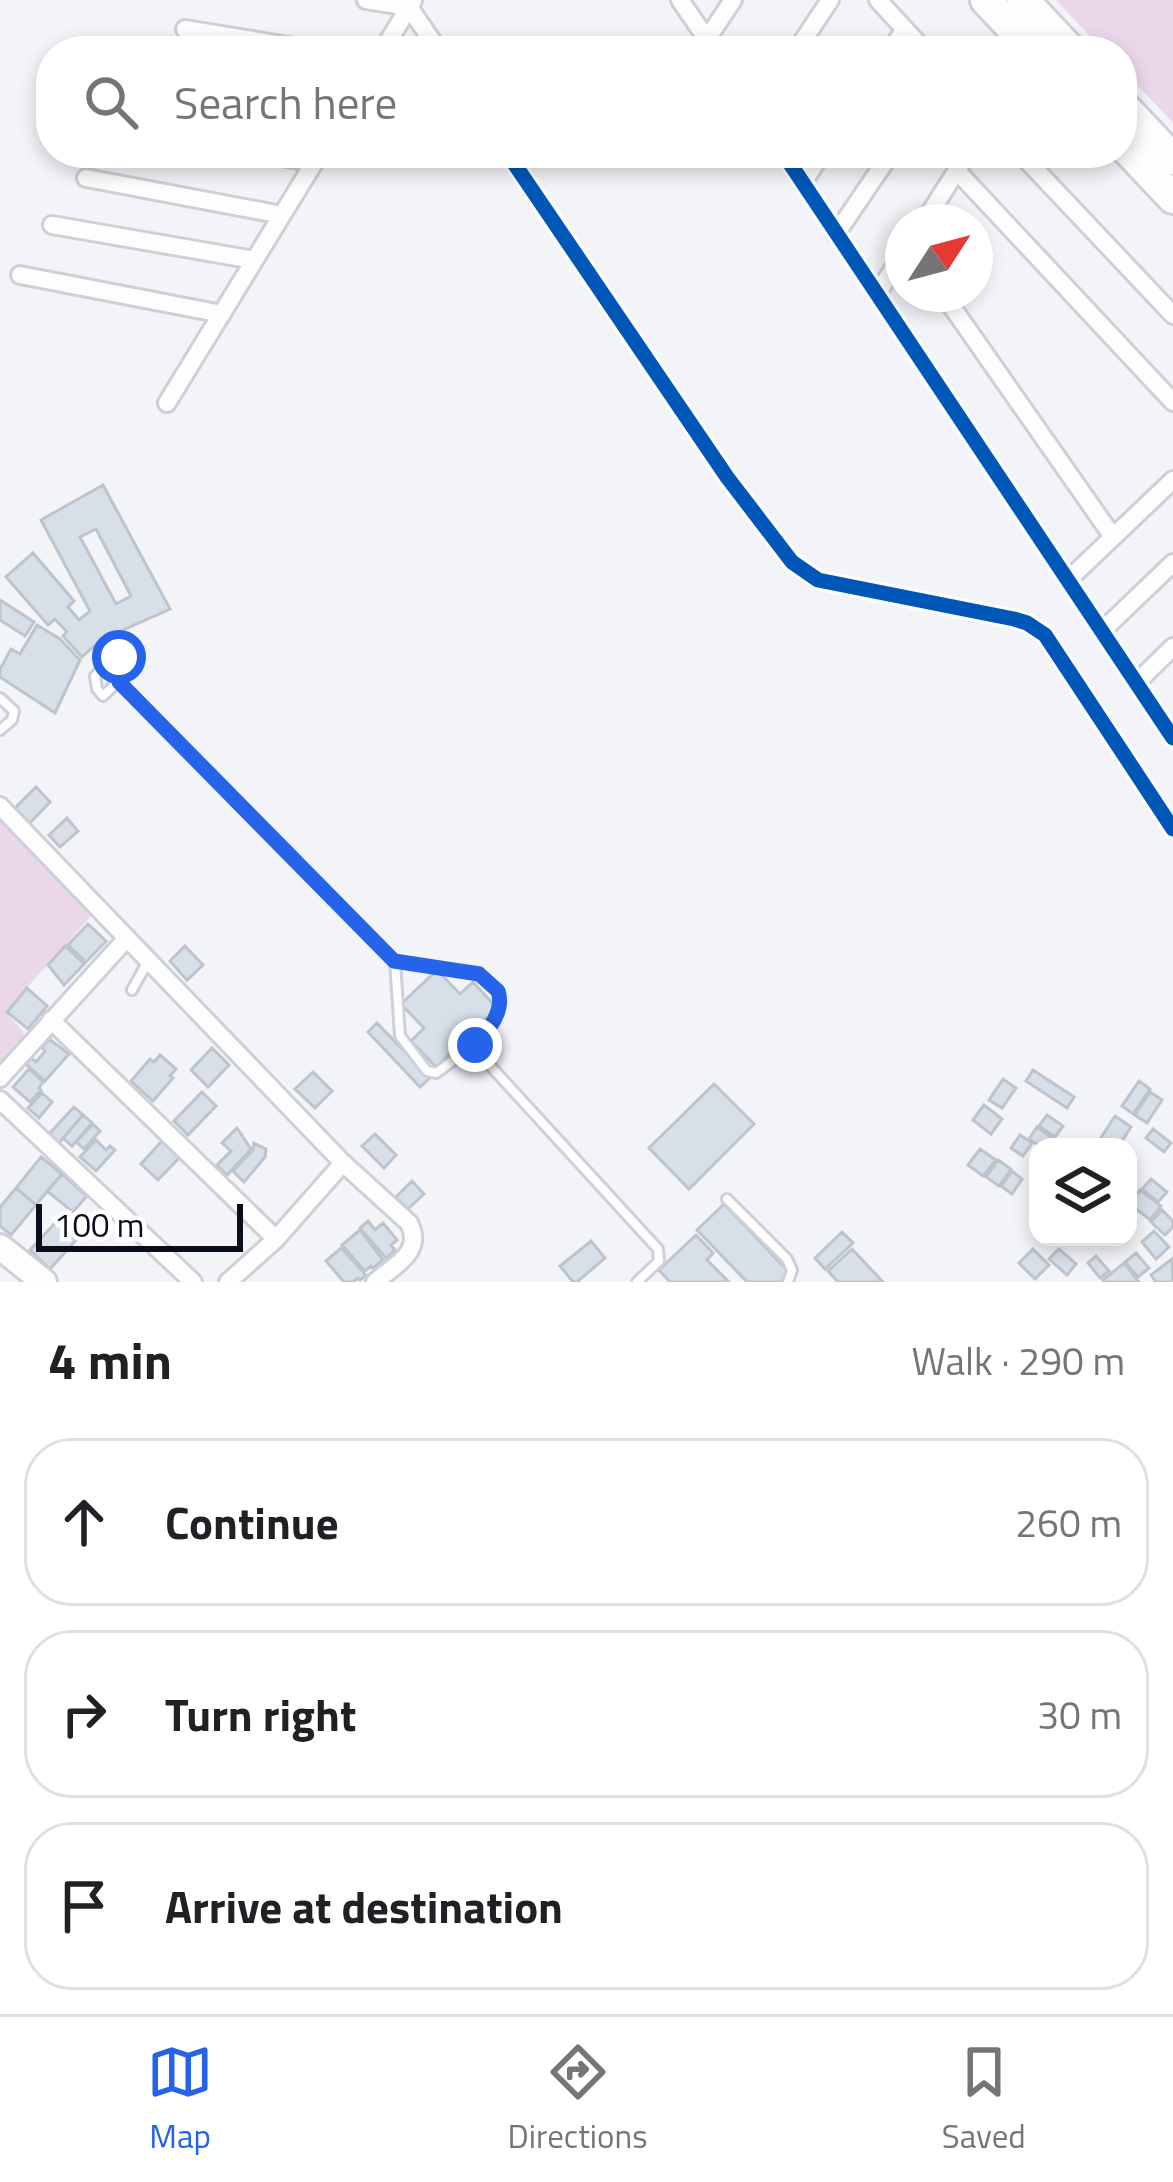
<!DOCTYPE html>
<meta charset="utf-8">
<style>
:root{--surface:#fff;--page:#f2f2f2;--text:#202124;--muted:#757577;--line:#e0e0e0;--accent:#2563eb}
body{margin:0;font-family:"Titillium Web",sans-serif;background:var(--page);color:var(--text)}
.controls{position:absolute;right:36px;bottom:36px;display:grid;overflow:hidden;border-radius:24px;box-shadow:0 6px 18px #0003}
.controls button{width:108px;height:108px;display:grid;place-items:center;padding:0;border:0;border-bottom:3px solid var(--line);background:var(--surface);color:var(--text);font:60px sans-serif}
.compass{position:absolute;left:885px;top:204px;width:108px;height:108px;border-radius:50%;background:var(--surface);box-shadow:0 6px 18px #0003;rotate:54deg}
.scale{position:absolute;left:36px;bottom:30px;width:207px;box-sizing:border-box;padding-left:12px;border:6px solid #0b0e1a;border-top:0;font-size:33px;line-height:42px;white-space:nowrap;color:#0b0e1a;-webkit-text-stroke:9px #fff;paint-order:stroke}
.stop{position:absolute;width:36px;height:36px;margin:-27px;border:9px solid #2563eb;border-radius:50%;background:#fff}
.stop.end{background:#2563eb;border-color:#fff;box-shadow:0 3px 12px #0008}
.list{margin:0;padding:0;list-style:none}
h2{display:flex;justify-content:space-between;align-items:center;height:156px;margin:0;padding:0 48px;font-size:51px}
h2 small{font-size:39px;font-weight:400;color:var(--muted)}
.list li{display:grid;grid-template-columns:78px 1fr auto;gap:36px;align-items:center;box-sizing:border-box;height:168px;margin:0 24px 24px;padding:0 24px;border:3px solid var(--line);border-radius:48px}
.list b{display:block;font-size:45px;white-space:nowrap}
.list em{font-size:39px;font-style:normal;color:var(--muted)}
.icon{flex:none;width:66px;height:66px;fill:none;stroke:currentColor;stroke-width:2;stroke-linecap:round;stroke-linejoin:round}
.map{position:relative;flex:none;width:1173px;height:1282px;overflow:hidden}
.search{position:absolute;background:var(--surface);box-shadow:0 6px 18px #0003;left:36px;right:36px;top:36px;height:132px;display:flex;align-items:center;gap:30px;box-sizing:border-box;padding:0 42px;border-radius:48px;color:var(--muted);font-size:45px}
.sheet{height:732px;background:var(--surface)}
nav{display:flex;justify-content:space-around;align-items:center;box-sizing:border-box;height:168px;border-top:3px solid var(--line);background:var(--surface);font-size:33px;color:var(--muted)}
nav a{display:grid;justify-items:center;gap:6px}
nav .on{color:var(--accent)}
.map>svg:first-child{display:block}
.green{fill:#ebd7ea}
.building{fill:#d7e0e9;stroke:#bec4cb;stroke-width:3;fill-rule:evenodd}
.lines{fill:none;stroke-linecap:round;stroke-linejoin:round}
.lane-casing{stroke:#ced0d8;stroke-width:14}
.street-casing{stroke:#ced0d8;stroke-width:22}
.secondary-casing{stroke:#ced0d8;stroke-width:30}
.highway-casing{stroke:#ced0d8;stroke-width:36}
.lane{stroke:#fdfdfe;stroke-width:8}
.street{stroke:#fdfdfe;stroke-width:16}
.secondary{stroke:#fdfdfe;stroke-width:24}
.highway{stroke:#fdfdfe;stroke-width:30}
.cycleway-casing{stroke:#fff;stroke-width:22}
.cycleway{stroke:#0057b8;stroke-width:15}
.route{stroke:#2563eb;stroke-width:15}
</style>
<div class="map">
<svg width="1173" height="1282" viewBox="0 0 1173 1282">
<rect width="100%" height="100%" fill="#f3f4f8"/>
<!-- green -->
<path class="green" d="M1056 0H1173V123L1122 69V51H1104Z
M0 814 93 914 5 1012 23 1031 24 1039 0 1067Z"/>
<!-- building -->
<path class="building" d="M103 485 170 609 105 638 104 637 82 657 63 636 67 632 55 619 48 625 6 577 33 553 74 601 68 607 79 620 90 611 41 520ZM96 529 131 596 116 604 80 537Z
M0 600 34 622 25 636 0 620Z
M37 625 60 639 80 660 55 713 0 677V669L11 649 20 654Z
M36 787 50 802 30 823 15 808Z
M67 818 78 831 60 847 49 835Z
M88 924 106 941 86 962 68 945Z
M65 946 84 964 64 985 48 965Z
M185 946 203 965 187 980 170 961Z
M437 970 460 994 473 982 497 1008 436 1067 411 1041 424 1028 401 1004Z
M27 988 47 1006 28 1029 7 1012Z
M377 1023 430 1078 420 1087 368 1032Z
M49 1039 69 1054 45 1081 26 1064 31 1058 36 1062 45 1051 42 1048Z
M212 1048 229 1065 208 1087 191 1070Z
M160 1055 176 1069 170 1076 173 1078 153 1101 131 1081 150 1059 154 1062Z
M29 1069 43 1082 39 1088 41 1090 30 1102 13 1087Z
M1033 1070 1074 1097 1067 1108 1026 1081Z
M313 1072 332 1091 315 1108 295 1089Z
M1003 1079 1016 1088 1002 1108 989 1100Z
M1139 1081 1150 1089 1133 1114 1122 1106Z
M714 1084 754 1124 689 1189 649 1148Z
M202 1092 216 1106 188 1135 174 1121Z
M1150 1092 1162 1100 1147 1123 1135 1115Z
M42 1093 52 1102 39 1118 28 1108Z
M984 1105 1002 1119 991 1134 973 1120Z
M74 1107 83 1115 59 1143 49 1134Z
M83 1115 92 1123 72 1146 63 1138Z
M1047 1115 1063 1126 1055 1137 1039 1126Z
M1115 1116 1131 1127 1118 1147H1095Z
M93 1124 100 1131 84 1149 76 1142Z
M1037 1127 1061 1144 1059 1147H1041L1029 1139Z
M237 1128 251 1149 227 1175 217 1165 231 1151 222 1143Z
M1153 1129 1171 1143 1164 1152 1146 1138Z
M375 1134 396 1155 384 1168 362 1146Z
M1020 1135 1032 1143 1023 1156 1011 1148Z
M96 1140 106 1150 110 1146 115 1150 96 1171 80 1157Z
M162 1141 182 1155 158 1180 141 1164Z
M254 1143 266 1149 265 1157 244 1182 233 1171 253 1150Z
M980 1149 996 1160 983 1176 968 1165Z
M41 1157 62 1174 36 1205 16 1188Z
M998 1160 1011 1169 999 1186 986 1177Z
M1012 1171 1022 1179 1012 1194 1001 1186Z
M62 1174 87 1196 73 1212 47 1191Z
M1151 1179 1167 1192 1158 1202 1142 1189Z
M412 1181 424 1194 408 1209 396 1197Z
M16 1188 36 1205 11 1235 0 1226V1207Z
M1140 1190 1161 1206 1150 1220 1130 1204Z
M724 1204 790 1273 780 1282H747L697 1230Z
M1162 1210 1173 1221V1227L1165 1235 1151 1222Z
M368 1221 375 1230 383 1223 397 1240 391 1245 395 1250 386 1258 360 1228Z
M56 1222 76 1240 50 1269 30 1250Z
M360 1230 383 1260 373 1268 371 1266 365 1271 342 1245Z
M1154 1231 1169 1247 1156 1259 1142 1242Z
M842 1232 853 1243 825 1269 815 1258Z
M696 1235 713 1253 707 1260 729 1282H670L659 1270Z
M591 1241 605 1258 577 1282H573L560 1266Z
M341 1248 366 1275 360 1280 358 1278 353 1282H344L326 1261Z
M852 1249 883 1282H838L828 1271Z
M1033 1249 1049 1265 1035 1279 1019 1263Z
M1059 1249 1076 1264 1067 1275 1049 1259Z
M1136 1253 1149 1268 1138 1277 1125 1262Z
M1096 1256 1109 1271 1100 1278 1088 1263Z
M1172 1259 1173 1282H1156L1151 1275Z
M1124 1263 1139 1282H1104L1103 1280Z"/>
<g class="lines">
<!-- lane casing -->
<g class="lane-casing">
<path id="lane" d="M114 657 132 659 135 665 103 696 97 689 95 676Z
M119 682 395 961 479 973 498 991C505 1010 487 1031 475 1045L485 1060 658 1249 659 1261 637 1282
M0 698 14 711 12 720 0 730
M395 961 400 1036 427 1071 436 1073 475 1045
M132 990 148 961
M727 1199 787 1259 792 1270 788 1282"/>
</g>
<!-- street casing -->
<g class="street-casing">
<path id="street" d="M366 0 409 7 439 51
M680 0 715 51
M878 0 925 51
M185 29 319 51
M707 39 733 0
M382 51 413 1
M796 51 830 0
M890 51 905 29
M259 153 314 163
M507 153 727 477 792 562 818 580 1014 619 1027 623 1045 635 1173 829
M783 153 1173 738
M1020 153 1173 315
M957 171 1173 402
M86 178 282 215
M803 183 822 153
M924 222 968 153
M52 225 254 260
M836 234 891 153
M20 275 222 314
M877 294 903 254
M943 294 1113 537
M167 403 320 153
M1068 580 1173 480
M1102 631 1173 563
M1136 683 1173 647
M0 806 343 1163 409 1223C424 1252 395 1265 375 1282
M51 1020 276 1239
M0 1078 127 938
M0 1100 193 1282
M228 1282 276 1239 343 1163"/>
</g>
<!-- secondary casing -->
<g class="secondary-casing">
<path id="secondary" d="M0 1247 44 1282"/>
</g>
<!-- highway casing -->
<g class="highway-casing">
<path id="highway" d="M986 0 1034 51
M1023 0 1071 51
M1122 105 1173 159
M1122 144 1173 198"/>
</g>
<!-- lane -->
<use href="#lane" class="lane"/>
<!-- street -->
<use href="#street" class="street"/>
<!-- secondary -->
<use href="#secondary" class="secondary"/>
<!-- highway -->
<use href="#highway" class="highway"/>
<!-- cycleway casing -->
<g class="cycleway-casing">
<path id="cycleway" d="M507 153 727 477 792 562 818 580 1014 619 1027 623 1045 635 1173 829
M783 153 1173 738"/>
</g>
<!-- cycleway -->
<use href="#cycleway" class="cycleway"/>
</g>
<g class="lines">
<!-- route -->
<path class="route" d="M119 657 136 662 119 682 394 961 479 974 498 991C505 1011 488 1031 475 1045"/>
</g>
</svg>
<div class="controls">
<button><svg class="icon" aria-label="layers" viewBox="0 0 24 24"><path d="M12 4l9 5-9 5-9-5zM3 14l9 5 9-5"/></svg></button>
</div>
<svg class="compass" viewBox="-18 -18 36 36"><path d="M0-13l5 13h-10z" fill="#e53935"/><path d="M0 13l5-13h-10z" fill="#757577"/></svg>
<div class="scale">100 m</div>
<div class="stop" style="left:119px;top:657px"></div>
<div class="stop end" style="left:475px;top:1045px"></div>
<div class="search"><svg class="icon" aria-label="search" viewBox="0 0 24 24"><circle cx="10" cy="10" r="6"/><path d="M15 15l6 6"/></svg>Search here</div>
</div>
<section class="sheet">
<h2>4 min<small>Walk · 290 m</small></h2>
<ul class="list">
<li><svg class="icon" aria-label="ahead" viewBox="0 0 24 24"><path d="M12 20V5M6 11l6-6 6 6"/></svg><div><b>Continue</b></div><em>260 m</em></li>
<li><svg class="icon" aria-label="right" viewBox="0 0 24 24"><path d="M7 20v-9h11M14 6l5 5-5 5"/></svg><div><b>Turn right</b></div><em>30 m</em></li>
<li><svg class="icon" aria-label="arrive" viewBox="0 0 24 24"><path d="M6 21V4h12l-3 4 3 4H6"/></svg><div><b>Arrive at destination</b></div></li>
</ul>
</section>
<nav>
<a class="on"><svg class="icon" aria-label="map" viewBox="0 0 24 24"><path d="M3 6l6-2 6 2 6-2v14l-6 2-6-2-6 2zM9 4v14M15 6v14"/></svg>Map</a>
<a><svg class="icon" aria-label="directions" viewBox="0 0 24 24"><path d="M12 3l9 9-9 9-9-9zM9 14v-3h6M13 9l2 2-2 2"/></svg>Directions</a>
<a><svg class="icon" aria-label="saved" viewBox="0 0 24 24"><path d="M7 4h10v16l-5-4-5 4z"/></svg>Saved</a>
</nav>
